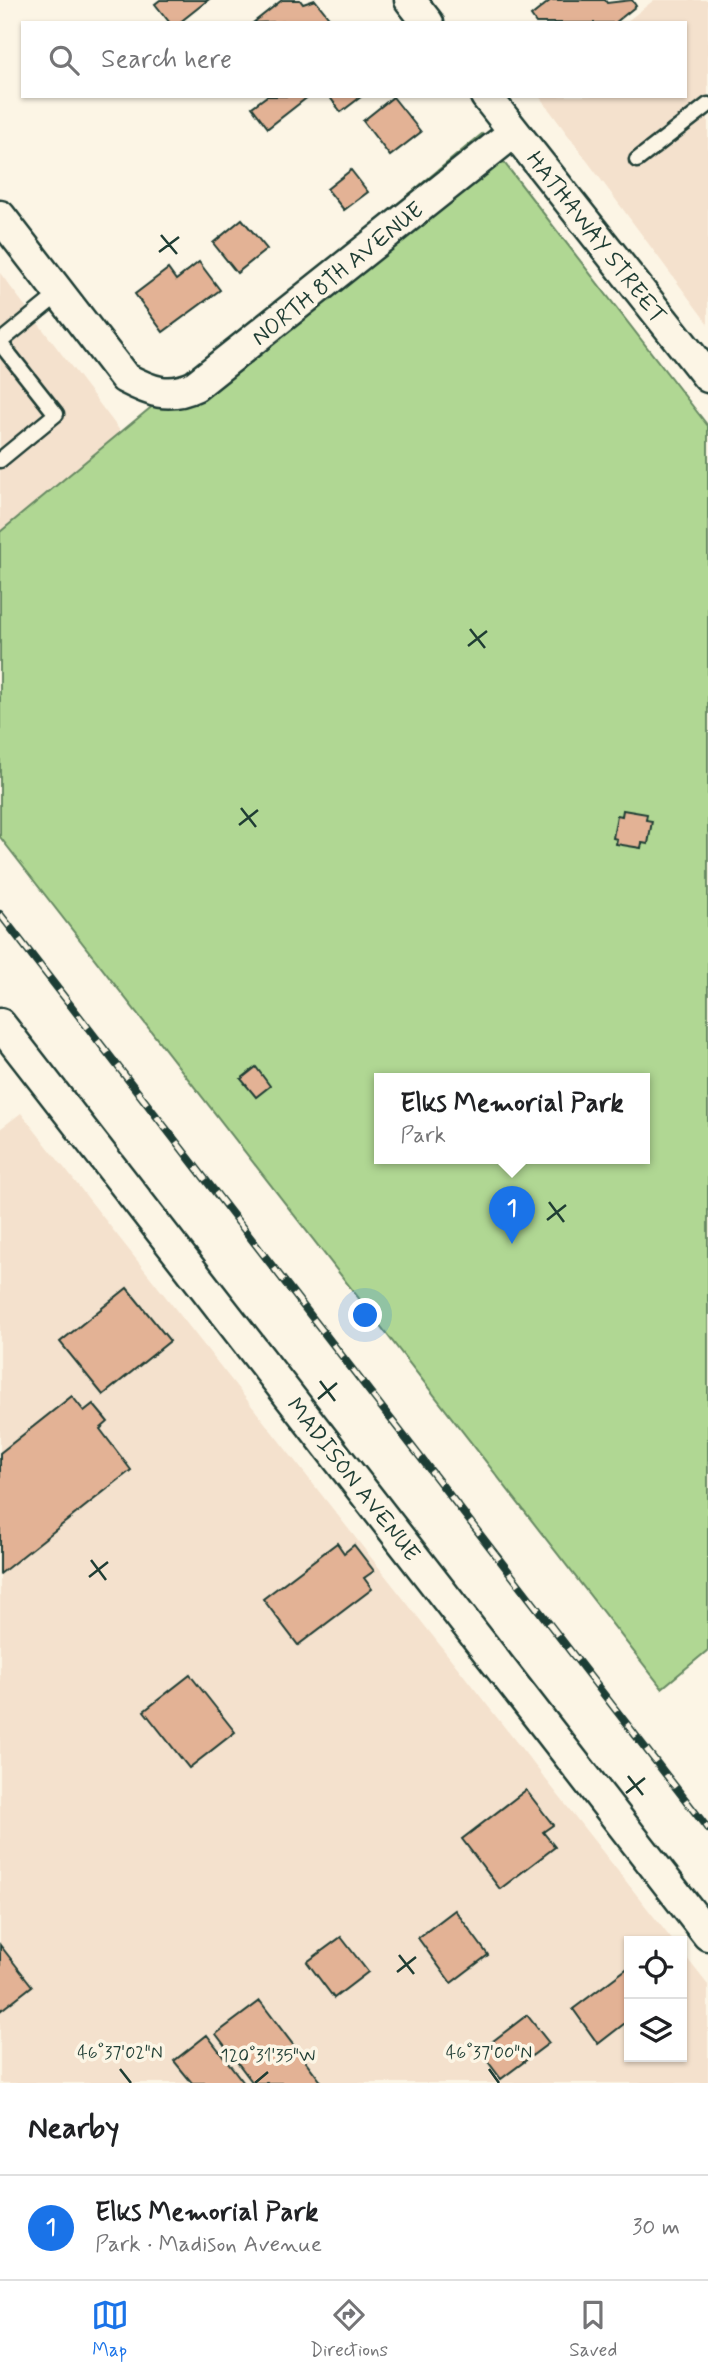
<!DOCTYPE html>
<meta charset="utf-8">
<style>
:root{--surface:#fff;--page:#f2f2f2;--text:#202124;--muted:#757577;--line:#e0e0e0;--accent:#1a73e8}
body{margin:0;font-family:Mynerve,sans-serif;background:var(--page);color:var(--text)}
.controls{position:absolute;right:21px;bottom:21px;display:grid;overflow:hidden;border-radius:0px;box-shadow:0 2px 5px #0004}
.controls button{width:63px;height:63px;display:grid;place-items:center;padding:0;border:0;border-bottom:2px solid var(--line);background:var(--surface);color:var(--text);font:35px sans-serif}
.you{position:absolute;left:366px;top:1316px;width:24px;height:24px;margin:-18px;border:5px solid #fff;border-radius:50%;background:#1a73e8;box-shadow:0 0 0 10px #1a73e833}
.badge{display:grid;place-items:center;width:46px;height:46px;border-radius:50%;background:var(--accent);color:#fff;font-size:23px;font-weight:700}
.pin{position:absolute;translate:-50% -58px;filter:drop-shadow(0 2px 4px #0008)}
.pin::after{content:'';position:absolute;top:37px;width:24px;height:21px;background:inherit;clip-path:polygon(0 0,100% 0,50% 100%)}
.popup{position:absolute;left:374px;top:1073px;width:276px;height:91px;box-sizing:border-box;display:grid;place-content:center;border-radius:0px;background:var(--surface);filter:drop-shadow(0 2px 5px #0005);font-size:23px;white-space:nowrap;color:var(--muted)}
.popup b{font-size:26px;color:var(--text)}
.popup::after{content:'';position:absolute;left:50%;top:100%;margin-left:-14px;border:14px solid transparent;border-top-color:var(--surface)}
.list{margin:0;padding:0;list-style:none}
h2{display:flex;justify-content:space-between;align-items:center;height:91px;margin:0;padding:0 28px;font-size:30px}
h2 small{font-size:23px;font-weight:400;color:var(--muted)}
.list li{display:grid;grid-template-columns:46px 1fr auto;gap:21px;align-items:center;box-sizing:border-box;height:105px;padding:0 28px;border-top:2px solid var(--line)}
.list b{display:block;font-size:26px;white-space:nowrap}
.list p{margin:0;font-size:23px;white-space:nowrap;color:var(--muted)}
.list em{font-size:23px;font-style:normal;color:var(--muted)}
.icon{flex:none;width:38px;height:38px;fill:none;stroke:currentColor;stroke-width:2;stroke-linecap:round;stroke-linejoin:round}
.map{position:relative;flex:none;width:708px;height:2083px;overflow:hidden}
.search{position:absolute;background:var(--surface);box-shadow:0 2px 5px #0004;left:21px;right:21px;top:21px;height:77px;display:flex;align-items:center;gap:18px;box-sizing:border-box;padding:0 24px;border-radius:0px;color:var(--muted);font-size:26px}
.sheet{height:196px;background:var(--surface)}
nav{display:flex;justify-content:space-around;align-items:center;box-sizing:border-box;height:98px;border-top:2px solid var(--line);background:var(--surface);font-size:19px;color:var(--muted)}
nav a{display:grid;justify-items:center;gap:4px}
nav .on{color:var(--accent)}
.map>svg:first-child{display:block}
.built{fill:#f4e1cd}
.green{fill:#b0d793;stroke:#688a64;stroke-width:2;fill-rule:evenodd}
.building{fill:#e3b295;stroke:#1f3d34;stroke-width:2}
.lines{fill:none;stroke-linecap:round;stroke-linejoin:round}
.service-casing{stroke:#1f3d34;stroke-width:19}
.minor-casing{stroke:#1f3d34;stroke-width:35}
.service{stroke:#fcf5e5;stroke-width:14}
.minor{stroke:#fcf5e5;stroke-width:30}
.rail-casing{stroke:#1f3d34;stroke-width:8}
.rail{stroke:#fcf5e5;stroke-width:5;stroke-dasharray:16;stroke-linecap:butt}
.ticks{fill:none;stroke:#1f3d34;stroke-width:2.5}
.labels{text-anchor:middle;stroke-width:7;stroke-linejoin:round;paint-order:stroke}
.street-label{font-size:23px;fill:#1f3d34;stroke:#fcf5e5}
.ticks-label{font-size:18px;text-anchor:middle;fill:#1f3d34;stroke:#fcf5e5;stroke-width:7;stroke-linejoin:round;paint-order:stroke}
</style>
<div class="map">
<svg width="708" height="2083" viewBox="0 0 708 2083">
<rect width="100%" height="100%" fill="#fcf5e5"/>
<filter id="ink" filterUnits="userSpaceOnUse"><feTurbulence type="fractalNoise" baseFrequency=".0143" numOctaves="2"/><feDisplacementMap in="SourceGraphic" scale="14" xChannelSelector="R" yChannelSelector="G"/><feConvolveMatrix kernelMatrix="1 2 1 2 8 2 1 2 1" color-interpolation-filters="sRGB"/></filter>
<g filter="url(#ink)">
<!-- built -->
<path class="built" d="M654 0H708V324L539 96H685V23H625Z
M0 273 121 432 0 532Z
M21 1113 673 1941H629V2057H682V1952L708 1985V2083H0V1129Z"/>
<!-- green -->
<path class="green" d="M482 134 708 426V1650L662 1688 0 837V532ZM379 1078H645V1158H379Z"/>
<!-- building -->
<path class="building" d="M160 0H208L179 23H170L155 4Z
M282 0H300L303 4 315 0 331 20 253 23Z
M551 0H605L607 3 632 0 636 6 615 23H536L531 16Z
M267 96H309L268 128 252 107Z
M329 96H362L341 112Z
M393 97 421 132 390 156 363 121Z
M351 170 368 192 344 210 327 189Z
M242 219 267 249 237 273 213 243Z
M199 262 220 290 163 332 135 294 168 269 176 280Z
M623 810 647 814 646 820 652 821 648 844 642 843 641 848 616 844 617 839 613 838 617 815 622 816Z
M256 1067 270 1086 256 1097 241 1079Z
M127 1288 170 1341 103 1395 60 1342Z
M72 1396 84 1411 93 1404 108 1422 100 1429 131 1470 0 1574V1453Z
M337 1543 344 1553 354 1545 374 1571 364 1578 372 1589 298 1645 263 1599Z
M190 1675 235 1732 189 1768 144 1711Z
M526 1790 553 1825 543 1832 555 1847 500 1889 462 1839Z
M455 1910 488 1955 451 1983 418 1938Z
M341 1937 368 1972 334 1998 307 1962Z
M0 1945 32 1986 0 2011Z
M629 1967V2020L598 2044 573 2009Z
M260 2001 322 2083H253L216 2034Z
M527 2015 549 2043 501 2079 480 2051Z
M207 2035 244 2083H192L174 2061Z"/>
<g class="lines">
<!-- service casing -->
<g class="service-casing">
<path id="service" d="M637 160 708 105
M0 342 60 293
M0 343 56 414 0 460"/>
</g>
<!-- minor casing -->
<g class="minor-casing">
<path id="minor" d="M410 0 428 23
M486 96 708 377
M0 216 125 378C150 391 168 399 195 386L514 132
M0 1024 708 1935"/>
</g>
<!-- service -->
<use href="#service" class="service"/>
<!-- minor -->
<use href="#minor" class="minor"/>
<!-- rail casing -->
<g class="rail-casing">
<path id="rail" d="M0 914 708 1829"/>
</g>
<!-- rail -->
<use href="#rail" class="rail"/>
</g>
</g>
<!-- ticks -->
<path class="ticks" d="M161 235 177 254M159 252 179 237M470 629 485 648M468 646 487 631M241 808 256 827M239 825 258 810M549 1202 564 1222M547 1220 566 1205M320 1381 335 1401M318 1399 337 1383M91 1560 106 1580M89 1577 108 1562M628 1776 643 1795M626 1793 645 1778M399 1955 414 1974M397 1972 416 1957M120 2069 131 2083M489 2069 499 2083M255 2083 268 2072"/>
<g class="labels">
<!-- street labels -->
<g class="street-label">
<text transform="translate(597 237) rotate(52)" y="8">HATHAWAY STREET</text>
<text transform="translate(337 273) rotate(-39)" y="8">NORTH 8TH AVENUE</text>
<text transform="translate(354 1479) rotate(52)" y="8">MADISON AVENUE</text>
</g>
</g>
<g class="ticks-label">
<text x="120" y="2058">46°37'02"N</text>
<text x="489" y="2058">46°37'00"N</text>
<text x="268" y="2061">120°31'35"W</text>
</g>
</svg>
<div class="controls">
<button><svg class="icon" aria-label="locate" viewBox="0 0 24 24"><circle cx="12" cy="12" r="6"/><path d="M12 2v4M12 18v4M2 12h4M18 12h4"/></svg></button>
<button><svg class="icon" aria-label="layers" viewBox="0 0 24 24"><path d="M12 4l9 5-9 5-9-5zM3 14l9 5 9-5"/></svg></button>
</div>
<div class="you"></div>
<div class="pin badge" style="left:512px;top:1244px">1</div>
<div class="popup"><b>Elks Memorial Park</b>Park</div>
<div class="search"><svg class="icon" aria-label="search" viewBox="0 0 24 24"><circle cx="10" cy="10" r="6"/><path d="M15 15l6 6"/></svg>Search here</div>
</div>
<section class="sheet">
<h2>Nearby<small></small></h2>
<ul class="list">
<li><span class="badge">1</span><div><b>Elks Memorial Park</b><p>Park · Madison Avenue</p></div><em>30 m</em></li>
</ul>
</section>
<nav>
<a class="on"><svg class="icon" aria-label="map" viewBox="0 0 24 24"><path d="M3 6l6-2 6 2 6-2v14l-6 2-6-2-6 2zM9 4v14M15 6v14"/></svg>Map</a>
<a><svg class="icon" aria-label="directions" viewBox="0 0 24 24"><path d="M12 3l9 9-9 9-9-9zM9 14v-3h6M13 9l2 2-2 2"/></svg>Directions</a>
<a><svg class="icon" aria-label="saved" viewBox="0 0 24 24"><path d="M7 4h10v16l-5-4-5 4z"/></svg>Saved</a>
</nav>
